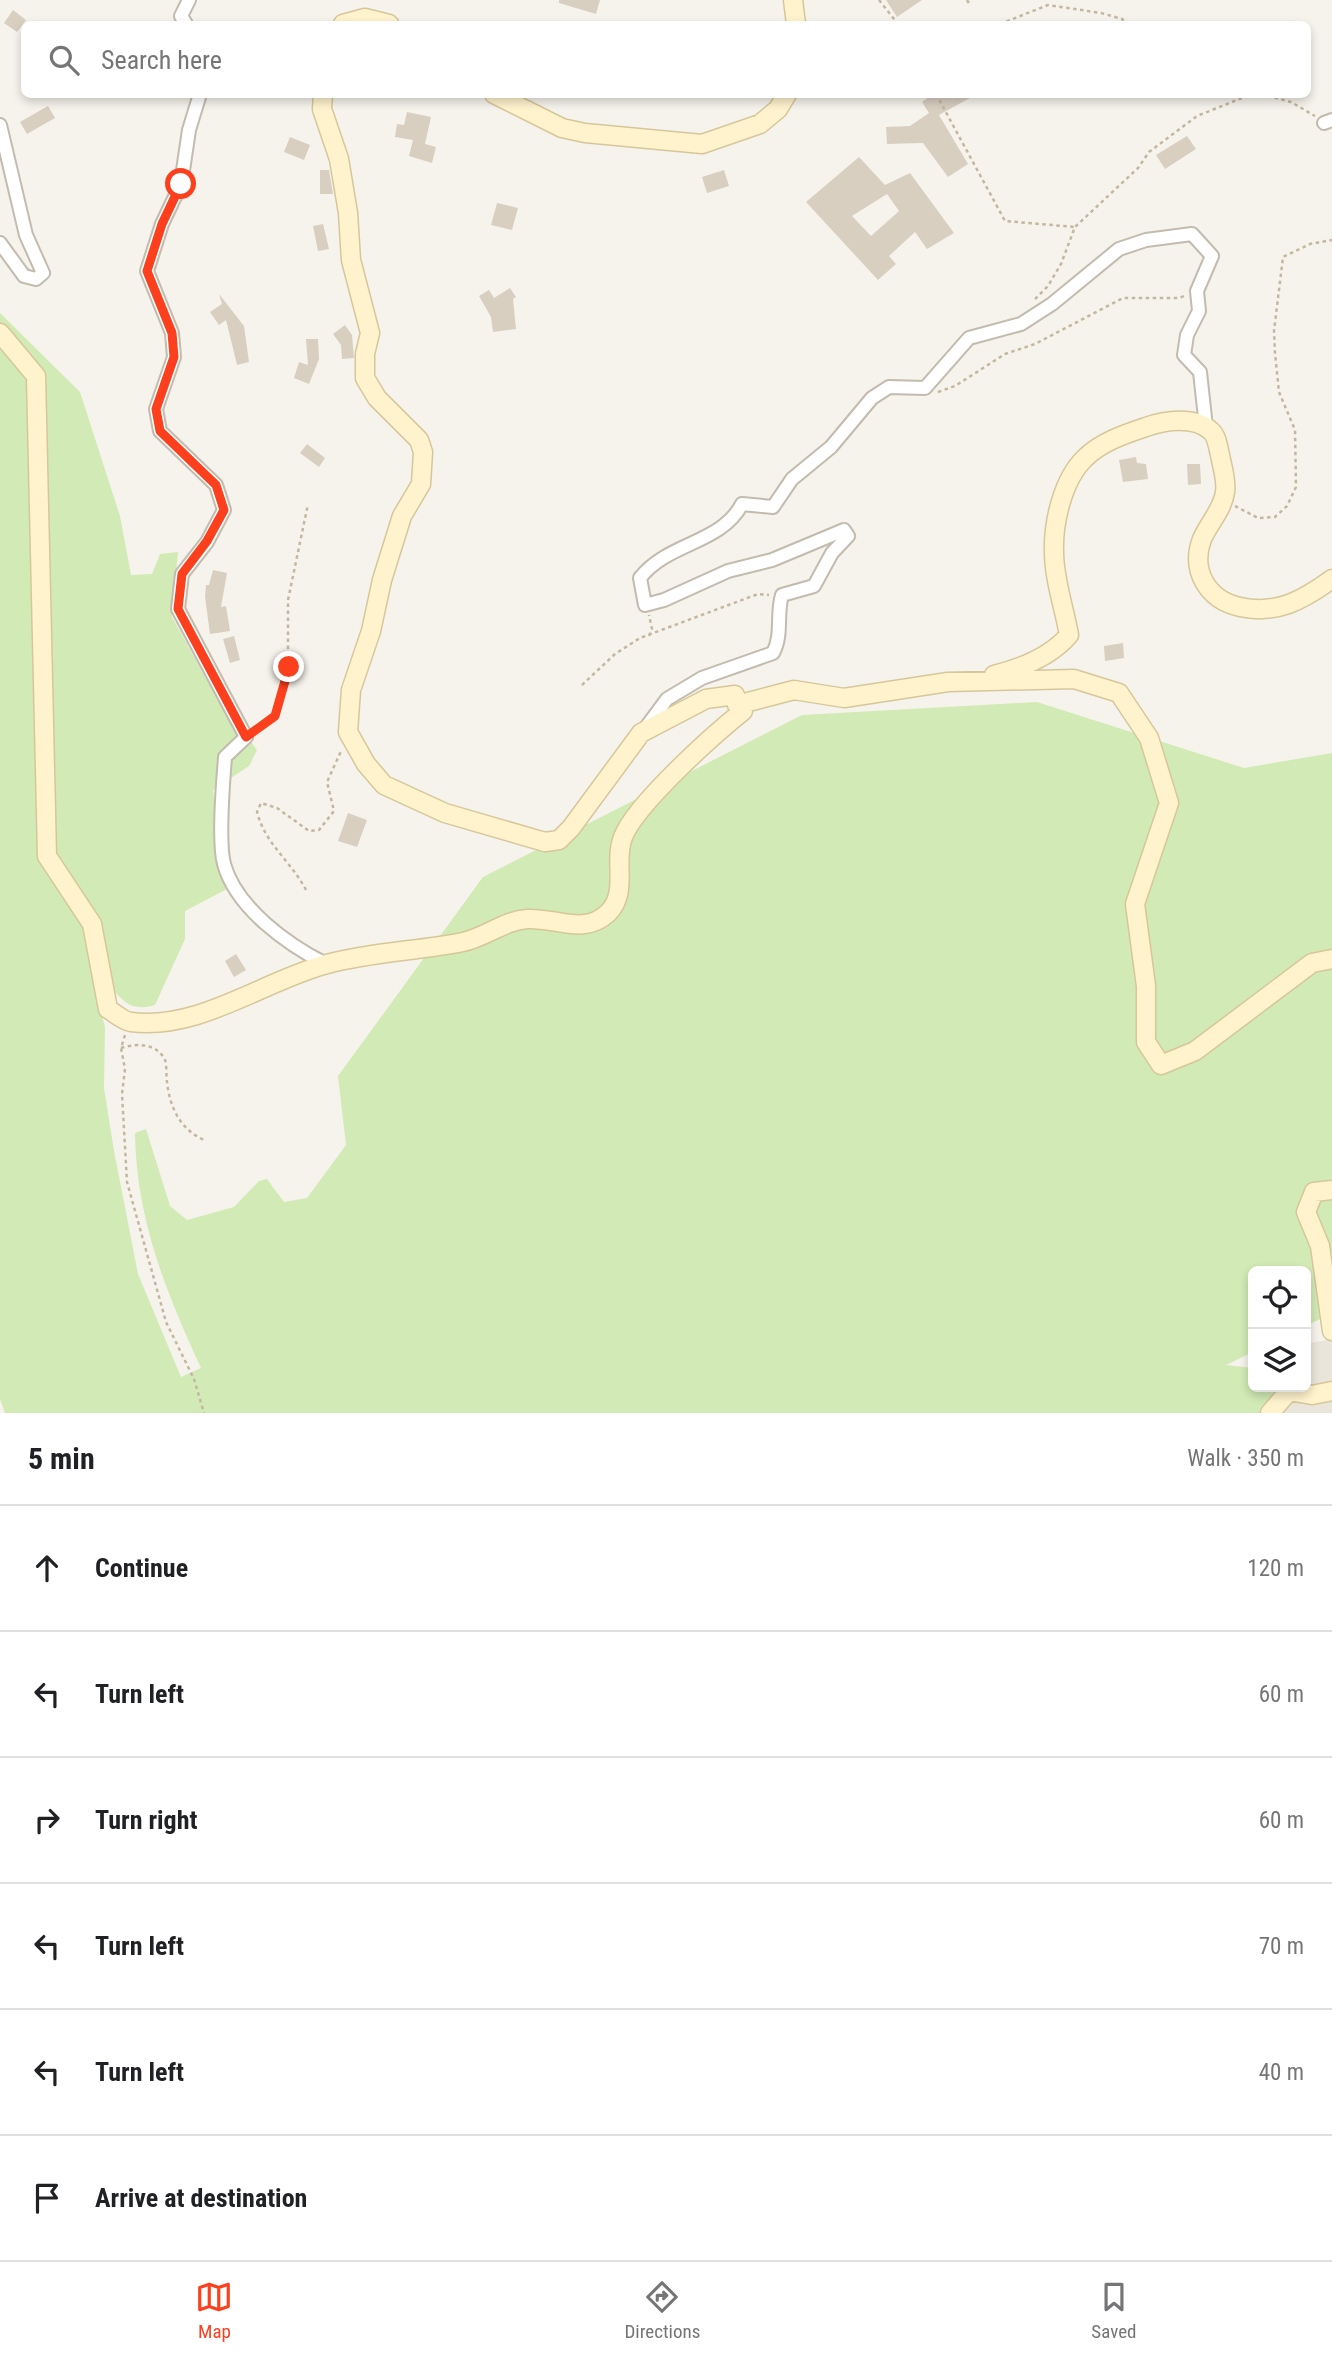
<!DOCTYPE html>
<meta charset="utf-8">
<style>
:root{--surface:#fff;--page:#f6f6f6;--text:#202124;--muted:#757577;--line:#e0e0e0;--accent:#fc3f1d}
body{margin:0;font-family:"Roboto Condensed",sans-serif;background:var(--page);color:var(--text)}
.controls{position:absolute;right:21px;bottom:21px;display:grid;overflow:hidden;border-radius:10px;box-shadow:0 4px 10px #0003}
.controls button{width:63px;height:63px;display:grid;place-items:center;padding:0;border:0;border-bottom:2px solid var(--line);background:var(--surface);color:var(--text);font:35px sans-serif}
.stop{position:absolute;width:21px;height:21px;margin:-16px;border:5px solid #fc3f1d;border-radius:50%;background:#fff}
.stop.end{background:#fc3f1d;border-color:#fff;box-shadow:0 2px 7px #0008}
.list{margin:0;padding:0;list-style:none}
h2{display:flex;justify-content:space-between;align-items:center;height:91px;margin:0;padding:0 28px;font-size:30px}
h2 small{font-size:23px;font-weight:400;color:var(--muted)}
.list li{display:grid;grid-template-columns:46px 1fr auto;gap:21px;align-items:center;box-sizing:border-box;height:126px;padding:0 28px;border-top:2px solid var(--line)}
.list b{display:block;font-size:26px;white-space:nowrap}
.list em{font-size:23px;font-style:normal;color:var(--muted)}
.icon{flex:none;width:38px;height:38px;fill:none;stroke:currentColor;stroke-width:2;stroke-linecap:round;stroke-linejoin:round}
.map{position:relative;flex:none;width:1332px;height:1413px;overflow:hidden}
.search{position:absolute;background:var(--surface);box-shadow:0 4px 10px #0003;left:21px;right:21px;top:21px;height:77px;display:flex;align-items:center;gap:18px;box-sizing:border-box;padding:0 24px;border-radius:10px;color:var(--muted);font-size:26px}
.sheet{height:847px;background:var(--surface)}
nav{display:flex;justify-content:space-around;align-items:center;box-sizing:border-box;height:98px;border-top:2px solid var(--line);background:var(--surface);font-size:19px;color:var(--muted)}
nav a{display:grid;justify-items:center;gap:4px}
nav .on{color:var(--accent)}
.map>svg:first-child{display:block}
.residential{fill:#eae5da}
.green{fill:#d2eab5}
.building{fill:#d8cfc1;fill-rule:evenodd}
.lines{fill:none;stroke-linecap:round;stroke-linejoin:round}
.street-casing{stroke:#c2bbae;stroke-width:16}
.secondary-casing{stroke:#d6c79b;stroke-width:21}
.path{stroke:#c4b79f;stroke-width:2.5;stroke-dasharray:3.5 3.5;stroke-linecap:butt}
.street{stroke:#fff;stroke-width:12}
.secondary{stroke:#fff3cd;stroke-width:18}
.route{stroke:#fc3f1d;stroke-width:9}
</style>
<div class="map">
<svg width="1332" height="1413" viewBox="0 0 1332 1413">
<rect width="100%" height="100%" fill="#f6f3ec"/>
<!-- residential -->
<path class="residential" d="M1332 1339V1413H1276L1280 1387H1306V1349L1311 1343Z"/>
<!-- green -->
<path class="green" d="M0 313 80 392 120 516 131 575 152 574 160 554 178 552 172 617 214 693 257 750 249 766 213 790 227 889 185 911V939L155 1005C132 1012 123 1002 109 985L95 988 105 1027 104 1088 114 1151 138 1274 181 1377 201 1368C166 1292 136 1219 135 1133L146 1129 170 1206 187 1220 234 1207 259 1181 267 1179 284 1202 307 1198 346 1145 338 1076 483 877 802 715 1037 702 1244 768 1332 753V1313L1306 1326V1271H1253V1352L1226 1365 1253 1368V1387H1280L1276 1413H5L0 1399Z"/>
<!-- building -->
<path class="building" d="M559 0H600L596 14 559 3Z
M886 0H922L897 17Z
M13 10 26 20 17 32 4 23Z
M933 94H977L939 115 968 164 948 177 923 143 887 144 886 127 910 126 929 113 922 102Z
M48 106 55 118 27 134 20 122Z
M407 112 431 117 425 144 436 147 432 163 409 156 413 140 395 137 397 124 404 125Z
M1187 136 1196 149 1165 169 1156 155Z
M290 137 310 145 304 160 284 152Z
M859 157 885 185 910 173 954 233 927 249 915 232 889 256 896 264 878 280 806 202ZM887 194 899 211 871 236 852 216Z
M320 170H329L333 194H320Z
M724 170 729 186 707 193 702 177Z
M497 203 518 208 512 230 491 225Z
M323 224 329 249 318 251 313 226Z
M510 288 516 297 513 299 516 329 493 332 491 317 479 296 489 290 494 298Z
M219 294 244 326 249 362 237 365 226 320 219 325 210 312 222 304Z
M345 325 352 335 354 358 342 359 341 345 333 334Z
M306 339H318L319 359 309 384 294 378 299 362 308 365Z
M307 444 325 458 319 467 300 453Z
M1136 457 1137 463 1146 464 1148 479 1123 482 1119 460Z
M1187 464H1200L1201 484 1188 485Z
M213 570 227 573 221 607 226 606 230 631 210 634 205 597 206 585H209Z
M234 636 240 660 230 663 223 639Z
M1123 643 1124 658 1105 661 1104 646Z
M348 813 367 820 357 847 338 841Z
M236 954 246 970 234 977 225 961Z"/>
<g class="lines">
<!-- street casing -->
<g class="street-casing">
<path id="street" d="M186 24 181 16 189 0
M200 94 189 130 181 184 162 224 147 271 172 333 174 357 156 409 160 431 216 485 224 510 207 542 182 574 178 609 246 737 225 757C223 783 218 841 224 864 236 908 288 945 326 964
M1324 123 1332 120
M0 125 26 235 43 273 36 279 24 276 0 243
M644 730 667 699 702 678 773 653C783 634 776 615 782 595L814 586 832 553 848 536 844 530 772 560 728 571 664 600 645 605 640 578C668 542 721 544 742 504L773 507 792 479 831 447 872 398 889 387 925 388 969 338 1021 324 1052 304 1119 249 1146 240 1192 234 1212 256 1197 291 1199 311 1187 335 1184 355 1200 372 1206 427"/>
</g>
<!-- secondary casing -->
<g class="secondary-casing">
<path id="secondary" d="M793 0 796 24
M343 24 365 18 389 24
M494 94 562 128 585 133 702 144 760 124 778 109 787 94
M0 333 36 376 47 856 92 924 108 1009C115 1013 123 1021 131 1022 199 1031 265 980 327 964 371 952 418 951 463 942 486 937 503 921 527 919 555 917 584 936 608 913 629 892 613 862 623 837 636 804 713 735 743 711L737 705 735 695 706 699 641 733 571 828 559 840 545 842 445 813 384 785 366 764 348 732 351 690 371 631 382 580 402 516 421 484 423 452 419 440 377 398 365 378V354L370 333 351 260 348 213 339 159 322 109 323 94
M994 675C1022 668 1051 656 1069 635 1064 607 1054 579 1054 552 1053 522 1063 479 1085 458 1101 442 1125 434 1146 427 1165 420 1195 416 1211 431 1217 436 1218 447 1220 455 1222 466 1227 481 1225 492 1223 509 1209 523 1202 539 1190 571 1208 600 1240 607 1277 615 1303 600 1332 579
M737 705 794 690 844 698 948 682 1074 679 1119 693 1149 738 1169 803 1135 904 1146 986V1042L1161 1065 1195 1051 1312 963 1332 959
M1332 1190 1314 1192 1306 1212 1320 1246 1332 1331
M1270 1413 1289 1391 1312 1395 1332 1391"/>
</g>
<!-- path -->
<path class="path" d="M879 0 898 24
M967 0 970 5
M1000 24 1048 5 1101 13 1122 19 1127 24
M936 94 1005 221 1075 227
M1261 94 1291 102 1315 116
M1035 299 1048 286 1061 264 1075 227 1138 168 1149 152 1197 116 1252 94
M938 392 955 386 1005 354 1035 344 1123 298H1179L1187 295
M1235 506 1258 518 1275 517 1287 506 1296 487 1295 430 1279 392 1275 353 1274 331 1283 257 1310 244 1332 240
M649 636 652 629 649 615
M582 685 615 654 640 638 758 594 769 595
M257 729 275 716 288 667V600L308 504
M306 890C291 861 265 844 257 812L261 803 277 808 309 831 319 830 334 811 327 782 342 749
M125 1035 121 1048 125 1069 122 1094 127 1182 166 1322 194 1379 204 1413
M121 1048C137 1043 157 1043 165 1060 167 1066 166 1075 167 1082 170 1108 180 1129 204 1140"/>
<!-- street -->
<use href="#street" class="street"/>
<!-- secondary -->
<use href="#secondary" class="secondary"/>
</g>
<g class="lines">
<!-- route -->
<path class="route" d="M181 184 162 224 147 271 172 333 174 357 156 409 160 431 216 485 224 510 207 541 182 574 178 609 246 737 275 716 289 667"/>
</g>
</svg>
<div class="controls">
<button><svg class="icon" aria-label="locate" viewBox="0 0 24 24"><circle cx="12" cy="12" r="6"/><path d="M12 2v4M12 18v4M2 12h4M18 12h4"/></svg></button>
<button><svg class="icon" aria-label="layers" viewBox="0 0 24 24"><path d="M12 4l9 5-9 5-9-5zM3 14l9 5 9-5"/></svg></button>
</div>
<div class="stop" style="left:181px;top:184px"></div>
<div class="stop end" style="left:289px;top:667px"></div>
<div class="search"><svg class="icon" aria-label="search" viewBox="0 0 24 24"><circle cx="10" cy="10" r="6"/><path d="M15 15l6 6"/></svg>Search here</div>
</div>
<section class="sheet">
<h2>5 min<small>Walk · 350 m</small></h2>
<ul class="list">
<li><svg class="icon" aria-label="ahead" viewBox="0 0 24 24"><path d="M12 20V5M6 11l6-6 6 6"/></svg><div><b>Continue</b></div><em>120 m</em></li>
<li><svg class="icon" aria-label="left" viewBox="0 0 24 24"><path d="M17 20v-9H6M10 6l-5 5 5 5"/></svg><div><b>Turn left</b></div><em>60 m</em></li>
<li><svg class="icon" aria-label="right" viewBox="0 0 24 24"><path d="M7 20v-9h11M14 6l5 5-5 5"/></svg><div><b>Turn right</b></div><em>60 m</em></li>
<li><svg class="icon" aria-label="left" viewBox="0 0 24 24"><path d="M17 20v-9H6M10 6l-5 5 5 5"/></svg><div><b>Turn left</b></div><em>70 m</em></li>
<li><svg class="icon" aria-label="left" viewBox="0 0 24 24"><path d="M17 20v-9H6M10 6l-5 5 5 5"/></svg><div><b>Turn left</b></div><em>40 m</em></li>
<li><svg class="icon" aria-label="arrive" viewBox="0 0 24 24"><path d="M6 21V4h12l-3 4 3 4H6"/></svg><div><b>Arrive at destination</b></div></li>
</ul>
</section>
<nav>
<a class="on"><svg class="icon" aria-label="map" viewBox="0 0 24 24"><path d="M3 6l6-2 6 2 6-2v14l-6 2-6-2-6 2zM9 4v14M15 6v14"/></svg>Map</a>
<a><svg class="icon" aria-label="directions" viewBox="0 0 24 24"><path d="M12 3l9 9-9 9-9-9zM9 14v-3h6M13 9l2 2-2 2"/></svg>Directions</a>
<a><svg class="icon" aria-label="saved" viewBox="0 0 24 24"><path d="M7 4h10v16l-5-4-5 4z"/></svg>Saved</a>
</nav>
